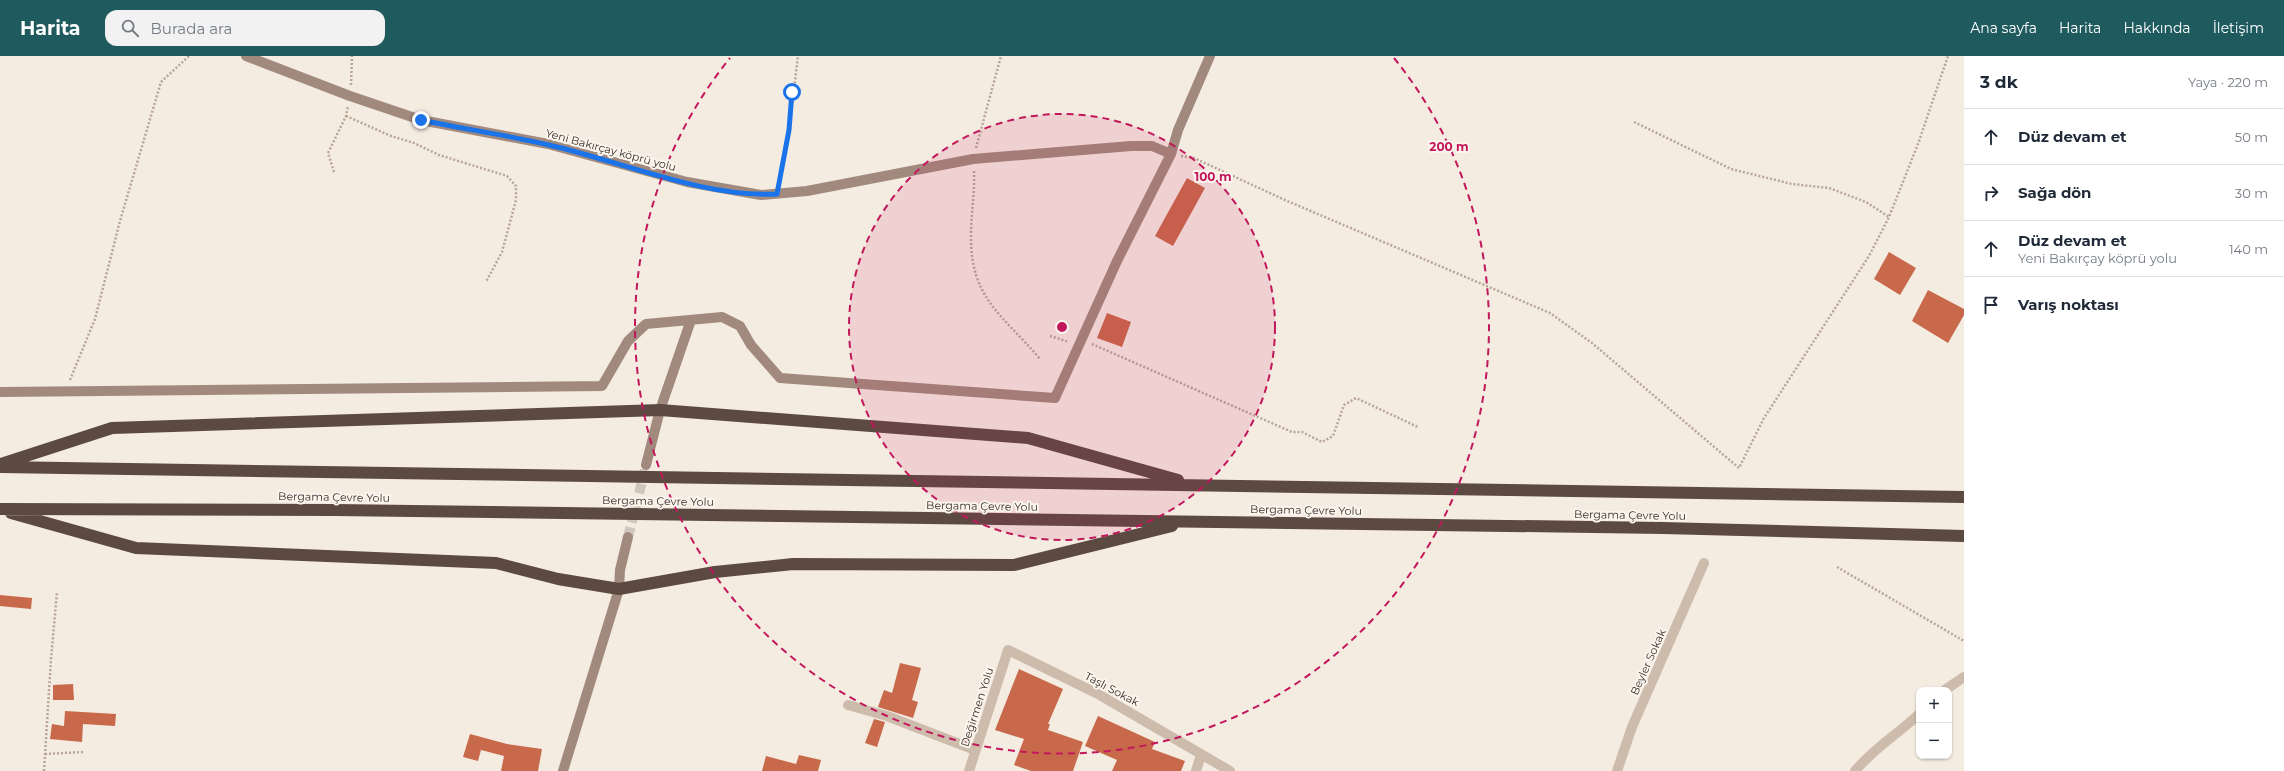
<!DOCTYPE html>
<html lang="tr">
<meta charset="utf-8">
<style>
:root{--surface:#fff;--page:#f2f2f3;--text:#1f2937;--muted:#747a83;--line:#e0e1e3;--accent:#1f5a5e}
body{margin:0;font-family:Montserrat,sans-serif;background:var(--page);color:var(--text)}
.controls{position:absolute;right:12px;bottom:12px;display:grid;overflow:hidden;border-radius:8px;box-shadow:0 1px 3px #0004}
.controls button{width:36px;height:36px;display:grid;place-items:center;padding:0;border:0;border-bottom:1px solid var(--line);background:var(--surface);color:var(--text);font:20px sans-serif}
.stop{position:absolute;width:12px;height:12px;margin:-9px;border:3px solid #1a73e8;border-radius:50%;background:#fff}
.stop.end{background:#1a73e8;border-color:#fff;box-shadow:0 1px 4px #0008}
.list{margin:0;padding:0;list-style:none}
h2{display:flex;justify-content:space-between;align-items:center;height:52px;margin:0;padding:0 16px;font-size:17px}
h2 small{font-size:13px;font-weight:400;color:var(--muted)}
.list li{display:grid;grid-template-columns:26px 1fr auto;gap:12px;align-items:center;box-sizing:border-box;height:56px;padding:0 16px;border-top:1px solid var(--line)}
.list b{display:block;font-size:15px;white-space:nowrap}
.list p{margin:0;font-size:13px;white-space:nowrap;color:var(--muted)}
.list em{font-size:13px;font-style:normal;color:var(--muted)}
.icon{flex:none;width:22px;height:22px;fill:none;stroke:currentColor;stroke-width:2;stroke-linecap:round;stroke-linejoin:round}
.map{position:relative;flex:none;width:1964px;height:715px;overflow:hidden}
header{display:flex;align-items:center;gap:24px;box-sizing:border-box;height:56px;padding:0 20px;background:var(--accent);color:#fff}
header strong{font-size:19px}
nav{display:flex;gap:22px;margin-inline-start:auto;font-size:14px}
.search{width:280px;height:36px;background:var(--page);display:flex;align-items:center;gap:10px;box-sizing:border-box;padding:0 14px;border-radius:12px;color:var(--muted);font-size:15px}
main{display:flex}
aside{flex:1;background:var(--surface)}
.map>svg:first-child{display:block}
.building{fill:#c8694b}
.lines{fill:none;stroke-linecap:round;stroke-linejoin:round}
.secondary-tunnel{stroke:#cfc6bd;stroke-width:10;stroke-dasharray:10 5;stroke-linecap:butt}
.path{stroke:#b9a596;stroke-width:2.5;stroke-dasharray:2 2;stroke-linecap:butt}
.street{stroke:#cdbbac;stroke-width:10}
.secondary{stroke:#a18a7d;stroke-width:10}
.highway{stroke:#5c4a42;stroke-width:12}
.route{stroke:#1a73e8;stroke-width:5}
.ring{fill:none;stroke:#c2185b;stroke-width:2;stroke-dasharray:7 5}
.labels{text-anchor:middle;stroke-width:4;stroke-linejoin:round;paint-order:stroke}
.street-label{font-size:11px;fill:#3b302b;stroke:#fbf5ee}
.centre{fill:#c2185b;stroke:#fbf5ee;stroke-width:2}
.ring-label{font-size:12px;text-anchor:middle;font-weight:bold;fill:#c2185b;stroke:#fbf5ee;stroke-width:4;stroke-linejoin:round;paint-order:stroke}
</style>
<header>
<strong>Harita</strong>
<div class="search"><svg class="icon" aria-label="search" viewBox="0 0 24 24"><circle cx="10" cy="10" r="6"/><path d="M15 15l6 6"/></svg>Burada ara</div>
<nav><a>Ana sayfa</a><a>Harita</a><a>Hakkında</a><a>İletişim</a></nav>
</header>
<main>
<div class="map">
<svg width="1964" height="715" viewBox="0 0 1964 715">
<rect width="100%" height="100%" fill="#f4ebe1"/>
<!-- building -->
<path class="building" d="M1187 122 1205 132 1173 190 1155 180Z
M1889 196 1916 212 1900 239 1874 223Z
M1928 234 1964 253V259L1948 287 1912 265Z
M1107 257 1131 266 1122 291 1097 282Z
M0 539 32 542 31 553 0 550Z
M900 607 921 612 912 644 918 646 913 662 878 651 884 634 892 637Z
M1019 613 1063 633 1048 668H1050L1048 674 1083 686 1073 715H1031L1014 709 1024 683 995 674Z
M73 628 74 644H53V629Z
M65 655 116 658 115 670 83 668 82 686 50 683 52 668 64 670Z
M1098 660 1155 686 1152 693 1185 705 1181 715H1112L1117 704 1085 690Z
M874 663 885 666 877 691 865 687Z
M470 678 507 688 542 693 538 715H501L504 700 481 694 478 705 463 701Z
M799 699 821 704 818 715H762L766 700 796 708Z"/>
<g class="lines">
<!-- secondary-tunnel -->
<path class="secondary-tunnel" d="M628 481 645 414"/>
<!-- path -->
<path class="path" d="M351 29 352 0
M346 60 391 80 414 87 439 99 507 120 516 130V144L502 196 486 226
M1634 66 1731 113 1792 128 1829 132 1866 146 1889 161
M976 92 1001 0
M1181 100 1194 102 1285 144 1550 257 1592 287 1739 412 1764 362 1869 200 1889 161 1918 88 1948 0
M974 115C975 137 971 157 971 179 970 243 1003 259 1040 303
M334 116 328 97 346 60 348 50
M779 126 789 74 798 0
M1050 280 1069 286
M1092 288 1292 376H1302L1322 386 1333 380 1344 349 1356 342 1418 371
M70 324 95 263 120 165 161 26 189 0
M1837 511 1964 585
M45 698 84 696
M44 715 51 603 57 536"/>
<!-- street -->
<path class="street" d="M1945 634 1964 621
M848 649 887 660 975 694
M969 715 1008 594 1098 638 1230 715
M1196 715 1201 699
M1617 715 1632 671 1704 507
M1855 715C1875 691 1897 679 1919 658"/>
<!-- secondary -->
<path class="secondary" d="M246 0 350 40 421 64 548 88 687 126 761 139 807 135 973 103 1131 90H1152L1171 98
M0 336 602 330 628 285 646 268 722 261 740 270 751 289 780 322 1055 342 1117 205 1171 98 1178 74 1210 0
M646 409 660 354 691 264
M563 715 619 533 620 514 628 481"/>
<!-- highway -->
<path class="highway" d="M1 408 112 372 660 354 1028 382 1178 424
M0 411 1964 441
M0 453 335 454 1663 472 1964 480
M11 457 136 492 496 507 558 523 619 533 715 516 793 508 1014 509 1172 470"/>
</g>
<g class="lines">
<!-- route -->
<path class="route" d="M421 64C463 73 507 79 549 89 620 105 704 142 777 138L789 74 792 36"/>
</g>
<!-- distance rings -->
<circle cx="1062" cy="271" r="213" fill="#c2185b" fill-opacity=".12"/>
<g class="ring">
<circle cx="1062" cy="271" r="213"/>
<path d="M1394 2A427 427 0 1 1 730 2"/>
</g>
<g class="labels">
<!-- street labels -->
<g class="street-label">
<text transform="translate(611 94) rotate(15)" y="4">Yeni Bakırçay köprü yolu</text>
<text transform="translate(334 441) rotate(1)" y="4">Bergama Çevre Yolu</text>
<text transform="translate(658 445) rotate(1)" y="4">Bergama Çevre Yolu</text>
<text transform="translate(982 450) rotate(1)" y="4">Bergama Çevre Yolu</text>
<text transform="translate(1306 454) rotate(1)" y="4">Bergama Çevre Yolu</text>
<text transform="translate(1630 459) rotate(1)" y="4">Bergama Çevre Yolu</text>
<text transform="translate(1648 606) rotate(-66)" y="4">Beyler Sokak</text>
<text transform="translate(1112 633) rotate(28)" y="4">Taşlı Sokak</text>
<text transform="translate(977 651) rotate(-72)" y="4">Değirmen Yolu</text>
</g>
</g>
<circle cx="1062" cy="271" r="6" class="centre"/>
<g class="ring-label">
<text x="1449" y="95">200 m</text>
<text x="1213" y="125">100 m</text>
</g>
</svg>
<div class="controls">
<button>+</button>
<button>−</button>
</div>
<div class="stop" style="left:792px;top:36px"></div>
<div class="stop end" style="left:421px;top:64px"></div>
</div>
<aside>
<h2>3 dk<small>Yaya · 220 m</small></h2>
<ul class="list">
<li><svg class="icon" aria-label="ahead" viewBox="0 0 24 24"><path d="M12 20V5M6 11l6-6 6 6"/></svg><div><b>Düz devam et</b></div><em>50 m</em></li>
<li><svg class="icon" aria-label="right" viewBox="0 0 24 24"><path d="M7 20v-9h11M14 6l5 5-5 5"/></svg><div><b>Sağa dön</b></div><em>30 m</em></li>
<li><svg class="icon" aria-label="ahead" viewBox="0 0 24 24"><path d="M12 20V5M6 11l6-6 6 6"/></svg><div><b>Düz devam et</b><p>Yeni Bakırçay köprü yolu</p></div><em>140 m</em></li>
<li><svg class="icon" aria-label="arrive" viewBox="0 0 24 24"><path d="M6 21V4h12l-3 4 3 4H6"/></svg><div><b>Varış noktası</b></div></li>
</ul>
</aside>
</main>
